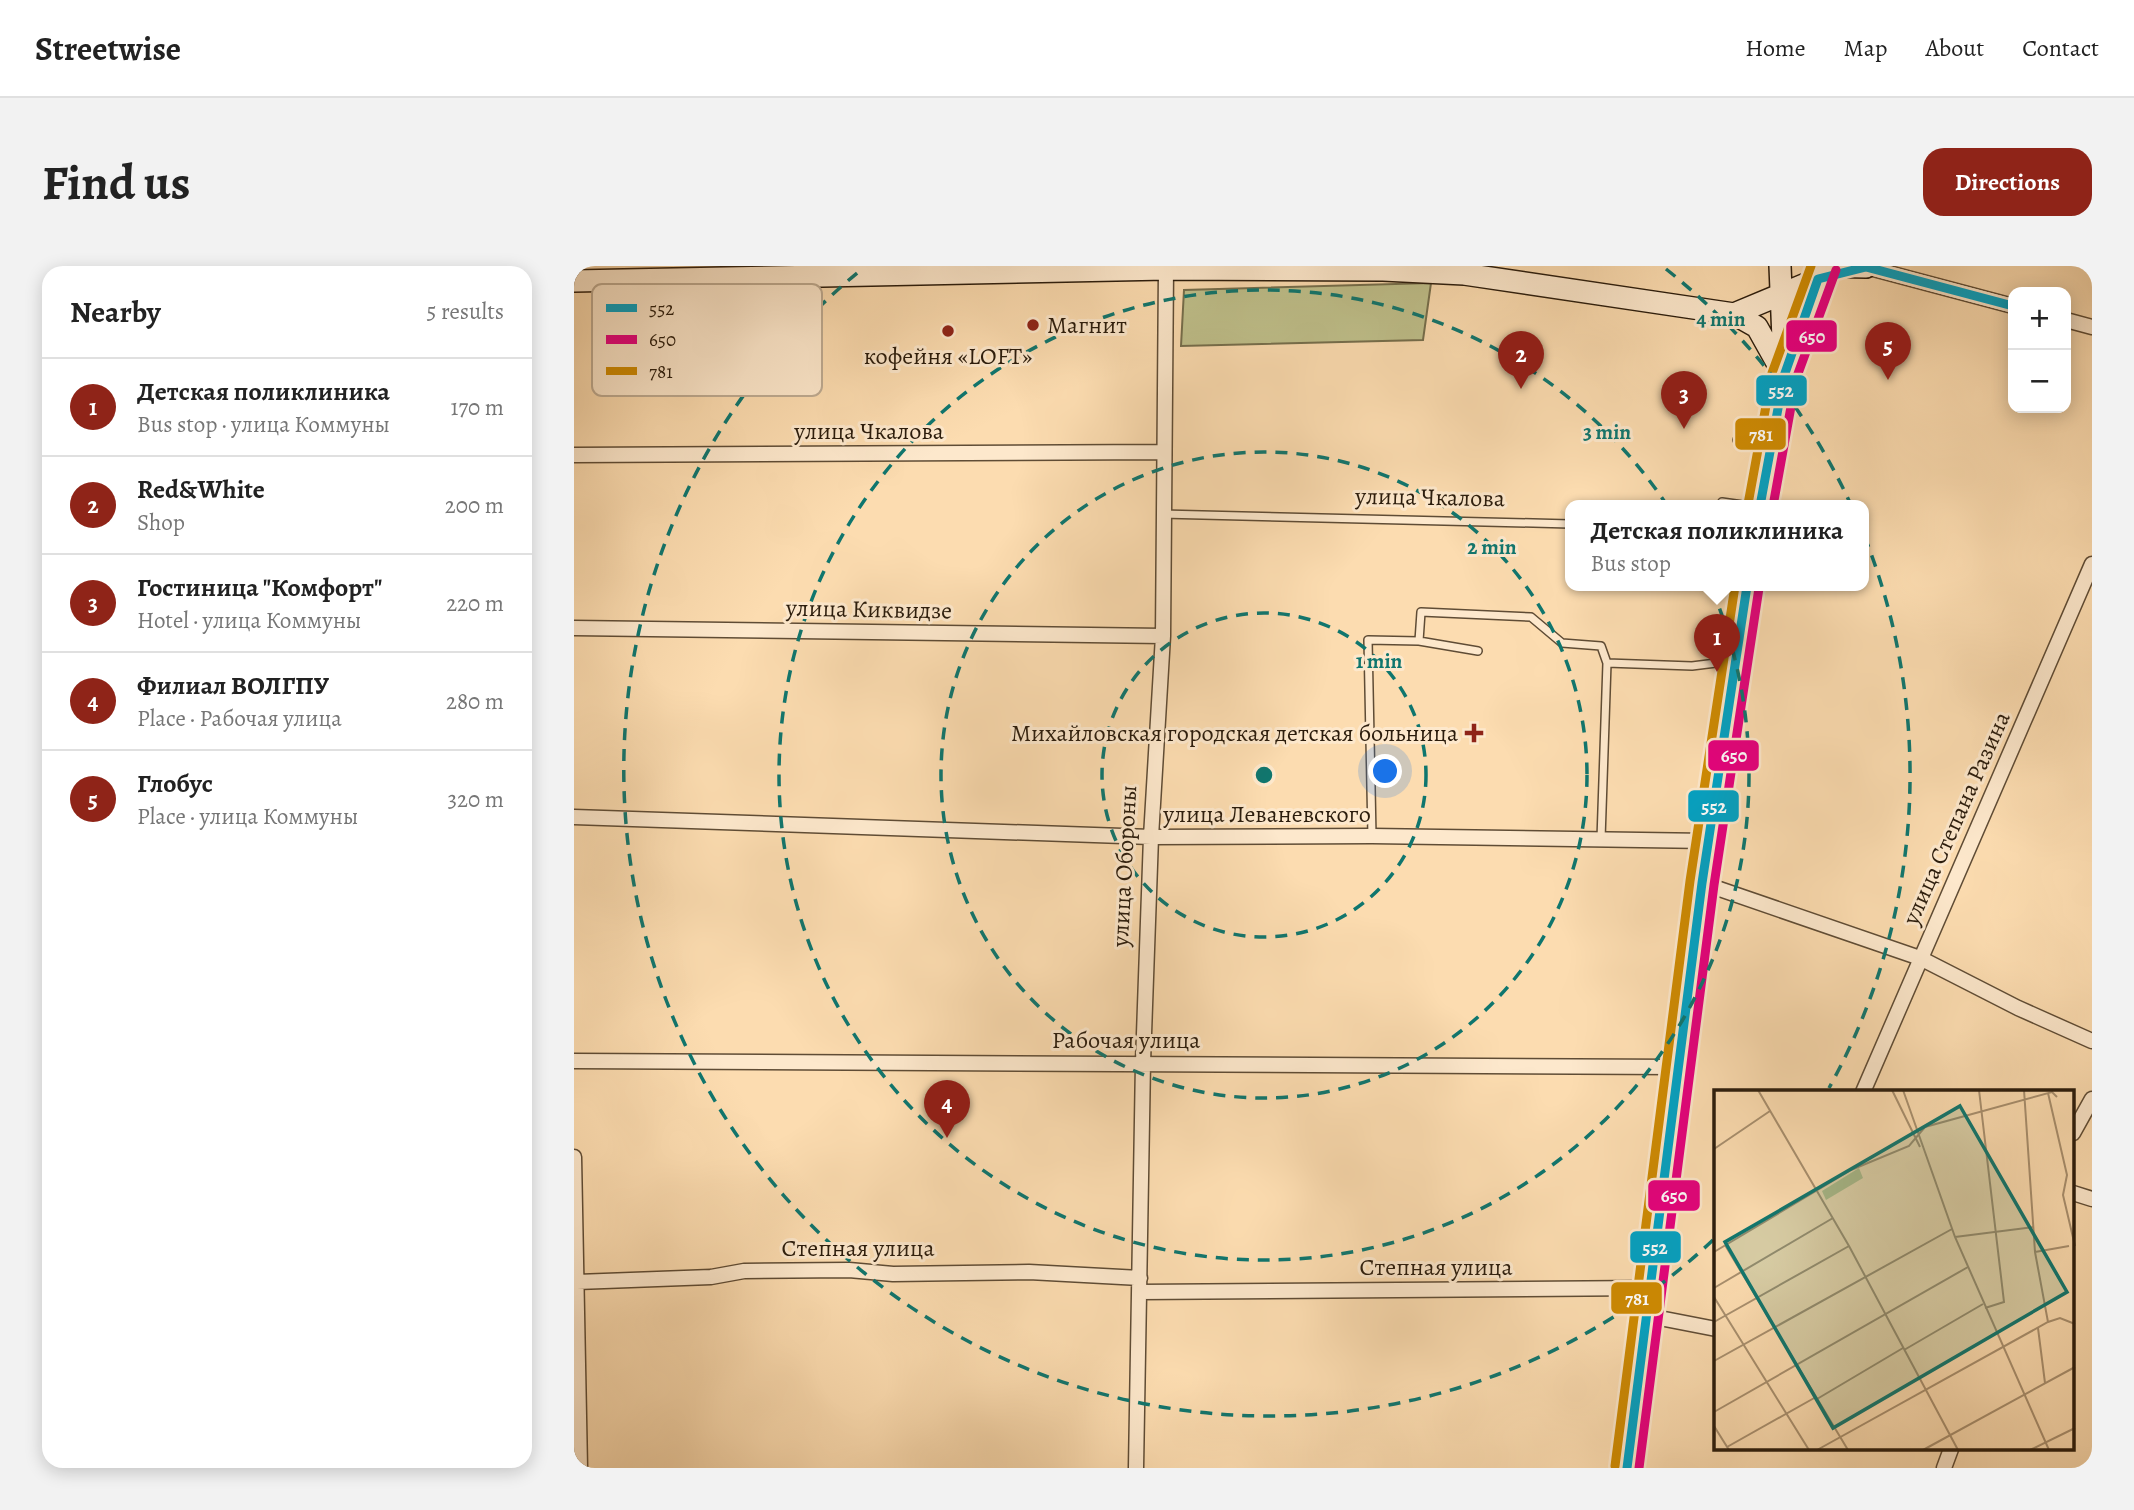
<!DOCTYPE html>
<meta charset="utf-8">
<style>
:root{--surface:#fff;--page:#f2f2f2;--text:#222;--muted:#767676;--line:#e0e0e0;--accent:#8f2418}
body{margin:0;font-family:Alegreya,serif;background:var(--page);color:var(--text)}
.controls{position:absolute;right:21px;top:21px;display:grid;overflow:hidden;border-radius:14px;box-shadow:0 4px 18px #0003}
.controls button{width:63px;height:63px;display:grid;place-items:center;padding:0;border:0;border-bottom:2px solid var(--line);background:var(--surface);color:var(--text);font:35px sans-serif}
.you{position:absolute;left:812px;top:506px;width:24px;height:24px;margin:-18px;border:5px solid #fff;border-radius:50%;background:#1a73e8;box-shadow:0 0 0 10px #1a73e833}
.badge{display:grid;place-items:center;width:46px;height:46px;border-radius:50%;background:var(--accent);color:#fff;font-size:23px;font-weight:700}
.pin{position:absolute;translate:-50% -58px;filter:drop-shadow(0 2px 4px #0008)}
.pin::after{content:'';position:absolute;top:37px;width:24px;height:21px;background:inherit;clip-path:polygon(0 0,100% 0,50% 100%)}
.popup{position:absolute;left:991px;top:234px;width:304px;height:91px;box-sizing:border-box;display:grid;place-content:center;border-radius:14px;background:var(--surface);filter:drop-shadow(0 2px 5px #0005);font-size:23px;white-space:nowrap;color:var(--muted)}
.popup b{font-size:26px;color:var(--text)}
.popup::after{content:'';position:absolute;left:50%;top:100%;margin-left:-14px;border:14px solid transparent;border-top-color:var(--surface)}
.list{margin:0;padding:0;list-style:none}
h2{display:flex;justify-content:space-between;align-items:center;height:91px;margin:0;padding:0 28px;font-size:30px}
h2 small{font-size:23px;font-weight:400;color:var(--muted)}
.list li{display:grid;grid-template-columns:46px 1fr auto;gap:21px;align-items:center;box-sizing:border-box;height:98px;padding:0 28px;border-top:2px solid var(--line)}
.list b{display:block;font-size:26px;white-space:nowrap}
.list p{margin:0;font-size:23px;white-space:nowrap;color:var(--muted)}
.list em{font-size:23px;font-style:normal;color:var(--muted)}
.map{position:relative;flex:none;width:1518px;height:1202px;overflow:hidden;border-radius:21px}
header{display:flex;align-items:center;gap:42px;box-sizing:border-box;height:98px;padding:0 35px;background:var(--surface);border-bottom:2px solid var(--line)}
header strong{font-size:33px}
nav{display:flex;gap:38px;margin-inline-start:auto;font-size:24px}
.intro{display:flex;align-items:center;justify-content:space-between;box-sizing:border-box;height:168px;padding:0 42px}
h1{margin:0;font-size:49px}
.button{padding:18px 32px;border-radius:21px;background:var(--accent);color:#fff;font-size:24px;font-weight:700}
main{display:flex;gap:42px;padding:0 42px}
aside{flex:1;background:var(--surface);border-radius:21px;box-shadow:0 4px 18px #0003}
.map>svg:first-child{display:block}
.green{fill:#bfc08b;stroke:#756e4c;stroke-width:2}
.lines{fill:none;stroke-linecap:round;stroke-linejoin:round}
.lane-casing{stroke:#5f4c35;stroke-width:10}
.street-casing{stroke:#5f4c35;stroke-width:17}
.secondary-casing{stroke:#2b1c0c;stroke-width:24}
.lane{stroke:#fde8cc;stroke-width:7}
.street{stroke:#fde8cc;stroke-width:14}
.secondary{stroke:#fde8cc;stroke-width:21}
.bus-1-casing{stroke:#fde8cc;stroke-width:14}
.bus-2-casing{stroke:#fde8cc;stroke-width:14}
.bus-3-casing{stroke:#fde8cc;stroke-width:14}
.bus-1{stroke:#02a2c4;stroke-width:9}
.bus-2{stroke:#e5007d;stroke-width:9}
.bus-3{stroke:#ce8a02;stroke-width:9}
.ring{fill:none;stroke:#0f766e;stroke-width:3.5;stroke-dasharray:12 9}
.poi-dot{fill:#8f2418;stroke:#fde8cc;stroke-width:2.5}
.labels{text-anchor:middle;stroke-width:6;stroke-linejoin:round;paint-order:stroke}
.poi-label{font-size:24px;fill:#2b1c0c;stroke:#fde8cc;text-anchor:start}
.street-label{font-size:24px;fill:#2b1c0c;stroke:#fde8cc}
.inset-road{fill:none;stroke:#a88f6e;stroke-width:2}
.view{fill:#0f766e;fill-opacity:0.15;stroke:#0f766e;stroke-width:3.5}
.inset-edge{fill:none;stroke:#2b1c0c;stroke-width:3.5}
.key{fill:#fde8cc;stroke:#beab92;stroke-width:2}
.key-label{font-size:19px;fill:#2b1c0c}
.centre{fill:#0f766e;stroke:#fde8cc;stroke-width:3.5}
.ring-label{font-size:21px;text-anchor:middle;font-weight:bold;fill:#0f766e;stroke:#fde8cc;stroke-width:6;stroke-linejoin:round;paint-order:stroke}
.line-badge{stroke:#fde8cc;stroke-width:2.5}
.badge-label{font-size:19px;text-anchor:middle;font-weight:bold;fill:#fff}
</style>
<header>
<strong>Streetwise</strong>
<nav><a>Home</a><a>Map</a><a>About</a><a>Contact</a></nav>
</header>
<div class="intro"><h1>Find us</h1><a class="button">Directions</a></div>
<main>
<aside>
<h2>Nearby<small>5 results</small></h2>
<ul class="list">
<li><span class="badge">1</span><div><b>Детская поликлиника</b><p>Bus stop · улица Коммуны</p></div><em>170 m</em></li>
<li><span class="badge">2</span><div><b>Red&amp;White</b><p>Shop</p></div><em>200 m</em></li>
<li><span class="badge">3</span><div><b>Гостиница &quot;Комфорт&quot;</b><p>Hotel · улица Коммуны</p></div><em>220 m</em></li>
<li><span class="badge">4</span><div><b>Филиал ВОЛГПУ</b><p>Place · Рабочая улица</p></div><em>280 m</em></li>
<li><span class="badge">5</span><div><b>Глобус</b><p>Place · улица Коммуны</p></div><em>320 m</em></li>
</ul>
</aside>
<div class="map">
<svg width="1518" height="1202" viewBox="0 0 1518 1202">
<rect width="100%" height="100%" fill="#fcdcb0"/>
<filter id="stains"><feTurbulence type="fractalNoise" baseFrequency=".00286" numOctaves="4"/><feColorMatrix values="0 0 0 0 .2 0 0 0 0 .09 0 0 0 0 .02 0 0 0 .5 -.17"/></filter>
<radialGradient id="worn" r=".72"><stop offset=".6" stop-color="#630" stop-opacity="0"/><stop offset="1" stop-color="#630" stop-opacity=".3"/></radialGradient>
<!-- green -->
<path class="green" d="M857 17 849 74 607 80 610 24Z"/>
<g class="lines">
<!-- lane casing -->
<g class="lane-casing">
<path id="lane" d="M1163 174 1193 180
M1148 236 1176 240
M588 248 996 258
M845 375 904 385
M798 570 794 374 845 375 847 346 957 351 988 377 1027 380 1033 397
M1027 573 1033 397 1118 400 1158 395"/>
</g>
<!-- street casing -->
<g class="street-casing">
<path id="street" d="M1283 3 1292 1 1439 40
M1492 54 1518 61
M0 189 590 186
M0 362 589 370
M0 551 577 571 798 570 1134 575
M1128 617 1346 692 1444 742 1518 775
M0 795 1104 801
M1289 826 1518 298
M1499 867 1518 833
M0 891 6 1202
M1499 927 1518 933
M3 1016 137 1011 170 1005 275 1004 319 1008 455 1006 566 1012
M566 1026 1074 1022
M1070 1049 1142 1063
M562 1202 569 796 577 571 589 370 592 3
M1370 1202 1377 1183"/>
</g>
<!-- secondary casing -->
<g class="secondary-casing">
<path id="secondary" d="M1206 0 1210 98
M1243 0 1292 1
M0 15 592 3 809 4 890 8 1160 48 1244 13
M1160 48 1183 61 1206 102
M1186 240 1210 110 1248 6
M1053 1202 1128 617 1173 320"/>
</g>
<!-- lane -->
<use href="#lane" class="lane"/>
<!-- street -->
<use href="#street" class="street"/>
<!-- secondary -->
<use href="#secondary" class="secondary"/>
<!-- bus-1 casing -->
<g class="bus-1-casing">
<path id="bus-1" d="M1244 13 1292 1 1439 40
M1186 240 1210 110 1244 13
M1053 1202 1128 617 1173 320"/>
</g>
<!-- bus-2 casing -->
<g class="bus-2-casing">
<path id="bus-2" d="M1199 240 1222 113 1262 4
M1065 1202 1140 619 1185 322"/>
</g>
<!-- bus-3 casing -->
<g class="bus-3-casing">
<path id="bus-3" d="M1174 238 1198 107 1237 0
M1041 1200 1116 615 1161 320"/>
</g>
<!-- bus-1 -->
<use href="#bus-1" class="bus-1"/>
<!-- bus-2 -->
<use href="#bus-2" class="bus-2"/>
<!-- bus-3 -->
<use href="#bus-3" class="bus-3"/>
</g>
<!-- distance rings -->
<g class="ring">
<circle cx="690" cy="509" r="162"/>
<circle cx="690" cy="509" r="323"/>
<circle cx="690" cy="509" r="485"/>
<path d="M1139 974A646 646 0 1 1 288 3M1092 3A646 646 0 0 1 1255 822"/>
</g>
<!-- markers -->
<g class="poi-dot">
<circle cx="459" cy="59" r="7"/>
<circle cx="374" cy="65" r="7"/>
<path d="M896.5 456.5h7v7h7v7h-7v7h-7v-7h-7v-7h7z"/>
</g>
<g class="labels">
<!-- poi labels -->
<g class="poi-label">
<text x="473" y="67">Магнит</text>
<text x="374" y="98" text-anchor="middle">кофейня «LOFT»</text>
<text x="884" y="475" text-anchor="end">Михайловская городская детская больница</text>
</g>
<!-- street labels -->
<g class="street-label">
<text x="295" y="173">улица Чкалова</text>
<text transform="translate(856 231) rotate(1)" y="8">улица Чкалова</text>
<text transform="translate(295 343) rotate(1)" y="8">улица Киквидзе</text>
<text x="693" y="556">улица Леваневского</text>
<text transform="translate(1382 552) rotate(-66)" y="8">улица Степана Разина</text>
<text transform="translate(550 600) rotate(-87)" y="8">улица Обороны</text>
<text x="552" y="782">Рабочая улица</text>
<text x="284" y="990">Степная улица</text>
<text x="862" y="1009">Степная улица</text>
</g>
</g>
<!-- overview -->
<g transform="translate(1140 824)">
<rect width="360" height="360" fill="#fcdcb0"/>
<path d="M145 78 149 88 112 110 108 101Z" fill="#bfc08b"/>
<path class="inset-road" d="M44 0 135 156 244 360M178 0 206 57M189 0 241 147 335 360M265 0 290 212 271 218M310 0 321 162 334 232M334 3 353 85 349 105 361 156M0 59 56 21M241 147 320 137M11 155 134 360M0 162 137 80 195 56 211 37 338 2 343 7M321 162 355 156M0 198 119 128M0 207 95 360M0 232 135 156M324 238 331 293M190 260 269 214M0 271 238 139M103 309 189 258M0 322 254 177M0 336 15 360M13 357 102 307M103 360 334 232 346 228 361 234M209 360 361 277M316 360 361 338"/>
<path class="view" d="M246 16 353 202 119 338 11 152Z"/>
<rect width="360" height="360" class="inset-edge"/>
</g>
<!-- legend -->
<rect x="18" y="18" width="230" height="112" rx="10" class="key"/>
<rect x="32" y="38" width="31" height="8" fill="#02a2c4"/>
<rect x="32" y="69" width="31" height="9" fill="#e5007d"/>
<rect x="32" y="101" width="31" height="8" fill="#ce8a02"/>
<g class="key-label">
<text x="75" y="49">552</text>
<text x="75" y="80">650</text>
<text x="75" y="112">781</text>
</g>
<circle cx="690" cy="509" r="10" class="centre"/>
<g class="ring-label">
<text x="1147" y="60">4 min</text>
<text x="1033" y="173">3 min</text>
<text x="918" y="288">2 min</text>
<text x="805" y="402">1 min</text>
</g>
<g class="line-badge">
<rect x="1211" y="53" width="53" height="34" rx="7" fill="#e5007d"/>
<rect x="1181" y="108" width="53" height="33" rx="7" fill="#02a2c4"/>
<rect x="1160" y="151" width="53" height="34" rx="7" fill="#ce8a02"/>
<rect x="1133" y="473" width="53" height="33" rx="7" fill="#e5007d"/>
<rect x="1113" y="523" width="53" height="34" rx="7" fill="#02a2c4"/>
<rect x="1073" y="913" width="54" height="33" rx="7" fill="#e5007d"/>
<rect x="1055" y="964" width="53" height="34" rx="7" fill="#02a2c4"/>
<rect x="1036" y="1015" width="53" height="34" rx="7" fill="#ce8a02"/>
</g>
<g class="badge-label">
<text x="1238" y="77">650</text>
<text x="1207" y="131">552</text>
<text x="1187" y="175">781</text>
<text x="1160" y="496">650</text>
<text x="1140" y="547">552</text>
<text x="1100" y="936">650</text>
<text x="1081" y="988">552</text>
<text x="1063" y="1039">781</text>
</g>
<rect width="100%" height="100%" filter="url(#stains)"/>
<rect width="100%" height="100%" fill="url(#worn)"/>
</svg>
<div class="controls">
<button>+</button>
<button>−</button>
</div>
<div class="you"></div>
<div class="pin badge" style="left:1143px;top:406px">1</div>
<div class="popup"><b>Детская поликлиника</b>Bus stop</div>
<div class="pin badge" style="left:947px;top:123px">2</div>
<div class="pin badge" style="left:1110px;top:163px">3</div>
<div class="pin badge" style="left:373px;top:872px">4</div>
<div class="pin badge" style="left:1314px;top:114px">5</div>
</div>
</main>
